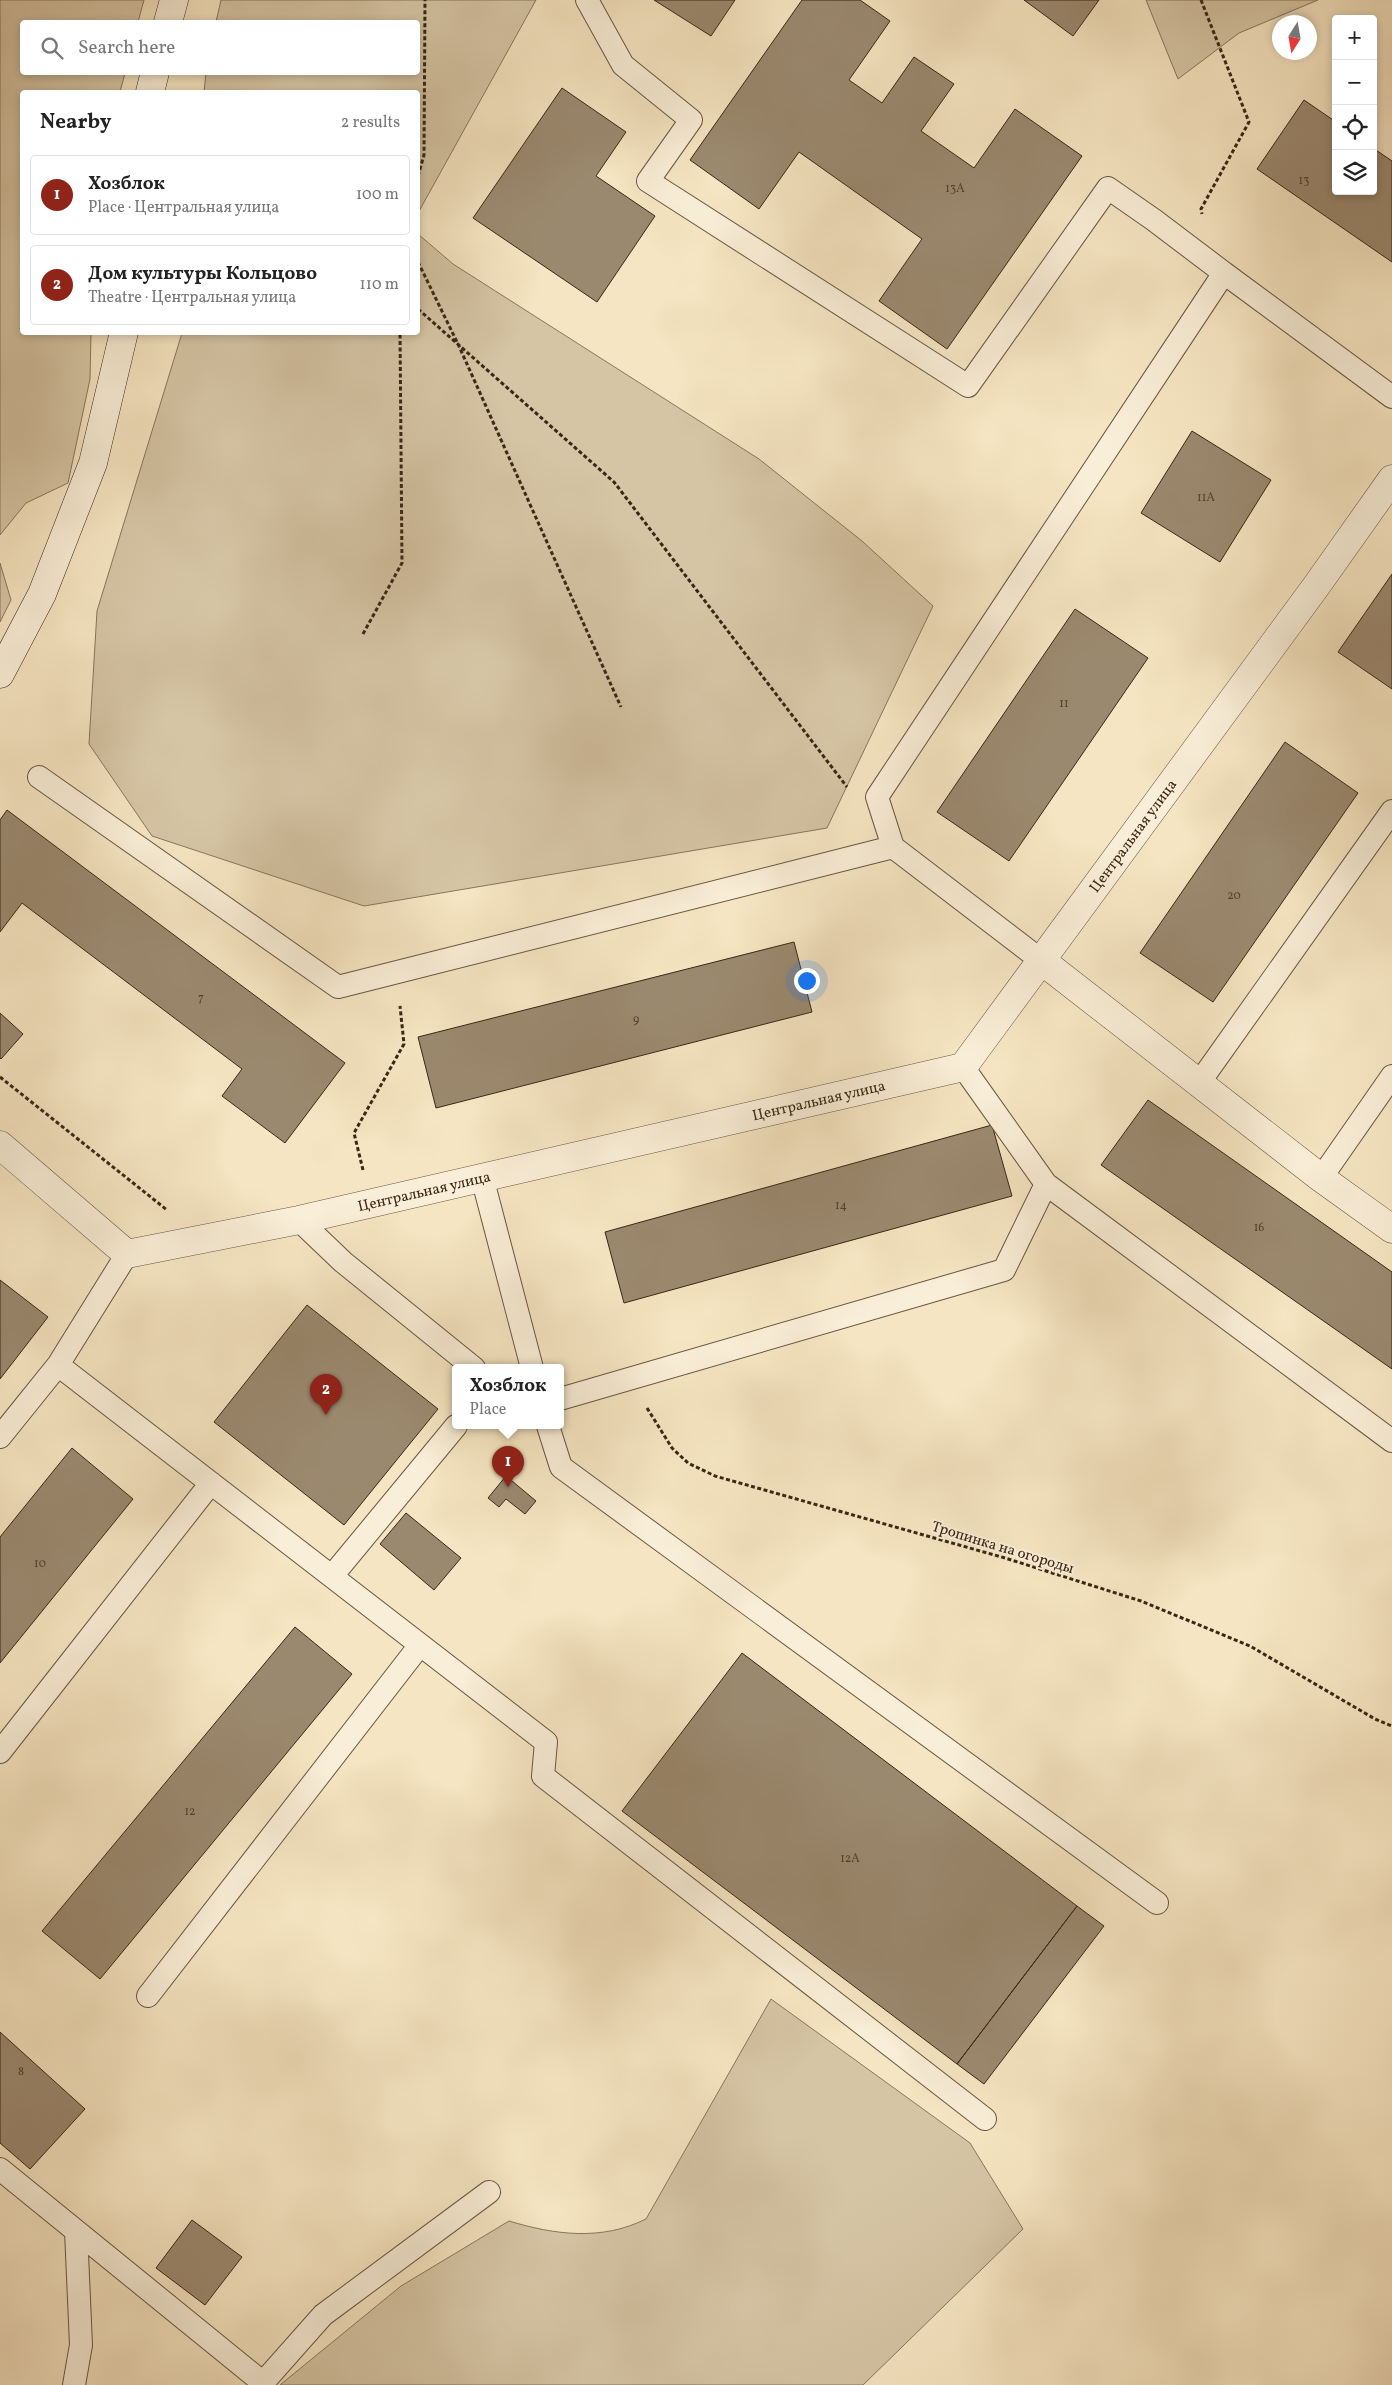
<!DOCTYPE html>
<meta charset="utf-8">
<style>
:root{--surface:#fff;--page:#f2f2f2;--text:#222;--muted:#767676;--line:#e0e0e0;--accent:#8f2418}
body{margin:0;font-family:Vollkorn,serif;background:var(--page);color:var(--text)}
.controls{position:absolute;right:15px;top:15px;display:grid;overflow:hidden;border-radius:5px;box-shadow:0 2px 8px #0003}
.controls button{width:45px;height:45px;display:grid;place-items:center;padding:0;border:0;border-bottom:1px solid var(--line);background:var(--surface);color:var(--text);font:25px sans-serif}
.compass{position:absolute;left:1272px;top:15px;width:45px;height:45px;border-radius:50%;background:var(--surface);box-shadow:0 2px 8px #0003;rotate:191deg}
.you{position:absolute;left:806px;top:980px;width:18px;height:18px;margin:-12px;border:4px solid #fff;border-radius:50%;background:#1a73e8;box-shadow:0 0 0 8px #1a73e833}
.badge{display:grid;place-items:center;width:32px;height:32px;border-radius:50%;background:var(--accent);color:#fff;font-size:16px;font-weight:700}
.pin{position:absolute;translate:-50% -41px;filter:drop-shadow(0 1px 2px #0008)}
.pin::after{content:'';position:absolute;top:26px;width:18px;height:15px;background:inherit;clip-path:polygon(0 0,100% 0,50% 100%)}
.popup{position:absolute;left:452px;top:1364px;width:112px;height:65px;box-sizing:border-box;display:grid;place-content:center;border-radius:5px;background:var(--surface);filter:drop-shadow(0 1px 4px #0005);font-size:16px;white-space:nowrap;color:var(--muted)}
.popup b{font-size:19px;color:var(--text)}
.popup::after{content:'';position:absolute;left:50%;top:100%;margin-left:-10px;border:10px solid transparent;border-top-color:var(--surface)}
.list{margin:0;padding:0;list-style:none}
h2{display:flex;justify-content:space-between;align-items:center;height:65px;margin:0;padding:0 20px;font-size:21px}
h2 small{font-size:16px;font-weight:400;color:var(--muted)}
.list li{display:grid;grid-template-columns:32px 1fr auto;gap:15px;align-items:center;box-sizing:border-box;height:80px;margin:0 10px 10px;padding:0 10px;border:1px solid var(--line);border-radius:5px}
.list b{display:block;font-size:19px;white-space:nowrap}
.list p{margin:0;font-size:16px;white-space:nowrap;color:var(--muted)}
.list em{font-size:16px;font-style:normal;color:var(--muted)}
.icon{flex:none;width:28px;height:28px;fill:none;stroke:currentColor;stroke-width:2;stroke-linecap:round;stroke-linejoin:round}
.map{position:relative;flex:none;width:1392px;height:2385px;overflow:hidden}
.search{position:absolute;background:var(--surface);box-shadow:0 2px 8px #0003;left:20px;top:20px;width:400px;height:55px;display:flex;align-items:center;gap:12px;box-sizing:border-box;padding:0 18px;border-radius:5px;color:var(--muted);font-size:19px}
.panel{position:absolute;background:var(--surface);box-shadow:0 2px 8px #0003;left:20px;top:90px;width:400px;height:245px;border-radius:5px}
.map>svg:first-child{display:block}
.green{fill:#d6c5a5;stroke:#88765d}
.building{fill:#9b896f;stroke:#392615}
.lines{fill:none;stroke-linecap:round;stroke-linejoin:round}
.lane-casing{stroke:#685640;stroke-width:24}
.street-casing{stroke:#685640;stroke-width:29}
.secondary-casing{stroke:#392615;stroke-width:29}
.path{stroke:#392615;stroke-width:3;stroke-dasharray:4 2.5;stroke-linecap:butt}
.lane{stroke:#f9eed7;stroke-width:22}
.street{stroke:#f9eed7;stroke-width:28}
.secondary{stroke:#f9eed7;stroke-width:28}
.labels{text-anchor:middle;stroke-width:4;stroke-linejoin:round;paint-order:stroke}
.number-label{font-size:12px;fill:#523f2c}
.street-label{font-size:15px;fill:#392615;stroke:#f9eed7}
</style>
<div class="map">
<svg width="1392" height="2385" viewBox="0 0 1392 2385">
<rect width="100%" height="100%" fill="#f6e5c2"/>
<filter id="stains"><feTurbulence type="fractalNoise" baseFrequency=".004" numOctaves="4"/><feColorMatrix values="0 0 0 0 .2 0 0 0 0 .09 0 0 0 0 .02 0 0 0 .5 -.17"/></filter>
<radialGradient id="worn" r=".72"><stop offset=".6" stop-color="#630" stop-opacity="0"/><stop offset="1" stop-color="#630" stop-opacity=".3"/></radialGradient>
<!-- green -->
<path class="green" d="M0 0H144L138 22H22V72L125 73 120 92H22V332L91 333 90 379 68 483 26 503 0 535Z
M221 0H536L418 213V92H204L206 73 418 72V22H216Z
M1146 0H1318L1239 33 1178 79Z
M418 234 453 264 759 459 862 541 933 606 827 828 364 906 152 836 89 744 97 611 182 333 418 332Z
M0 563 11 600 0 622Z
M771 1999 970 2143 1023 2229 863 2385H280L401 2286 509 2221C555 2235 602 2241 646 2219Z"/>
<!-- building -->
<path class="building" d="M654 0H735L711 36Z
M802 0H860L890 21 849 80 882 103 914 57 954 84 921 131 974 168 1015 109 1082 156 947 349 879 301 922 239 799 152 759 209 690 160Z
M1024 0H1099L1073 36Z
M562 88 626 132 596 176 655 216 597 302 473 218Z
M1304 100 1336 122V191H1373V148L1392 161V262L1257 169Z
M1192 431 1271 480 1220 562 1141 513Z
M1392 574V689L1338 652Z
M1075 609 1148 658 1009 861 937 812Z
M1285 742 1358 793 1213 1002 1140 953Z
M7 810 345 1063 285 1143 222 1096 242 1069 22 903 0 932V820Z
M794 942 812 1012 436 1108 418 1037Z
M0 1013 23 1034 1 1059 0 1058Z
M1148 1100 1392 1272V1369L1101 1165Z
M992 1125 1012 1196 624 1303 605 1232Z
M0 1280 48 1317 0 1379Z
M307 1305 438 1409 344 1525 214 1422Z
M72 1448 133 1499 0 1663V1537Z
M506 1476 536 1501 525 1514 506 1499 499 1507 488 1498Z
M406 1513 461 1558 434 1590 380 1544Z
M295 1627 352 1674 100 1979 42 1931Z
M742 1653 1077 1906 957 2064 622 1811Z
M1077 1906 1104 1926 984 2084 957 2064Z
M0 2032 85 2109 30 2169 0 2143Z
M192 2220 242 2257 205 2305 156 2268Z"/>
<g class="lines">
<!-- lane casing -->
<g class="lane-casing">
<path id="lane" d="M587 0 623 65 691 120 648 181 968 386 1108 188 1154 220 1224 273
M39 777 338 987 893 847 1042 961
M893 847 877 797 1224 273 1392 397
M963 1067 1046 1184 1392 1441
M1199 1083 1392 811
M482 1177 532 1368
M1321 1178 1392 1076
M299 1220 343 1262 474 1368
M58 1365 546 1742 543 1776 985 2119
M560 1399 1004 1270 1046 1184
M548 1426 561 1467 1157 1903
M0 1437 58 1365 127 1254
M332 1576 456 1426
M0 1752 211 1483
M148 1996 420 1645
M0 2169 262 2382
M74 2385 81 2345 76 2231
M261 2385 323 2315 489 2192"/>
</g>
<!-- street casing -->
<g class="street-casing">
<g id="street">
<path d="M1042 961 1321 1178 1392 1229"/>
<path id="s1" d="M0 1145 127 1254 299 1220 963 1067 1317 585 1392 479"/>
</g>
</g>
<!-- secondary casing -->
<g class="secondary-casing">
<path id="secondary" d="M168 22 174 0
M150 92 155 72
M0 674 42 594 93 463 124 332"/>
</g>
<!-- path -->
<path class="path" d="M1201 0 1249 122 1201 209 1202 214
M418 176 424 155 425 0
M418 262 458 344 621 707
M418 309 614 482 847 787
M363 634 402 563 400 332
M0 1077 167 1210
M363 1170 354 1133 404 1044 400 1006
M647 1408 672 1448 688 1463 715 1476 1005 1558 1141 1601 1250 1646 1375 1719 1392 1726"/>
<!-- lane -->
<use href="#lane" class="lane"/>
<!-- street -->
<use href="#street" class="street"/>
<!-- secondary -->
<use href="#secondary" class="secondary"/>
</g>
<g class="labels">
<!-- number labels -->
<g class="number-label">
<text x="1304" y="184">13</text>
<text x="955" y="192">13А</text>
<text x="1206" y="501">11А</text>
<text x="1064" y="707">11</text>
<text x="1234" y="899">20</text>
<text x="201" y="1001">7</text>
<text x="636" y="1023">9</text>
<text x="841" y="1209">14</text>
<text x="1259" y="1231">16</text>
<text x="40" y="1567">10</text>
<text x="190" y="1815">12</text>
<text x="850" y="1862">12А</text>
<text x="21" y="2075">8</text>
</g>
<!-- street labels -->
<g class="street-label">
<text dy="5" stroke="none"><textPath href="#s1" startOffset="1311">Центральная улица</textPath></text>
<text dy="5" stroke="none"><textPath href="#s1" startOffset="876">Центральная улица</textPath></text>
<text dy="5" stroke="none"><textPath href="#s1" startOffset="471">Центральная улица</textPath></text>
<text transform="translate(1003 1547) rotate(17)" y="5">Тропинка на огороды</text>
</g>
</g>
<rect width="100%" height="100%" filter="url(#stains)"/>
<rect width="100%" height="100%" fill="url(#worn)"/>
</svg>
<div class="controls">
<button>+</button>
<button>−</button>
<button><svg class="icon" aria-label="locate" viewBox="0 0 24 24"><circle cx="12" cy="12" r="6"/><path d="M12 2v4M12 18v4M2 12h4M18 12h4"/></svg></button>
<button><svg class="icon" aria-label="layers" viewBox="0 0 24 24"><path d="M12 4l9 5-9 5-9-5zM3 14l9 5 9-5"/></svg></button>
</div>
<svg class="compass" viewBox="-18 -18 36 36"><path d="M0-13l5 13h-10z" fill="#e53935"/><path d="M0 13l5-13h-10z" fill="#767676"/></svg>
<div class="you"></div>
<div class="pin badge" style="left:508px;top:1487px">1</div>
<div class="popup"><b>Хозблок</b>Place</div>
<div class="pin badge" style="left:326px;top:1415px">2</div>
<div class="search"><svg class="icon" aria-label="search" viewBox="0 0 24 24"><circle cx="10" cy="10" r="6"/><path d="M15 15l6 6"/></svg>Search here</div>
<section class="panel">
<h2>Nearby<small>2 results</small></h2>
<ul class="list">
<li><span class="badge">1</span><div><b>Хозблок</b><p>Place · Центральная улица</p></div><em>100 m</em></li>
<li><span class="badge">2</span><div><b>Дом культуры Кольцово</b><p>Theatre · Центральная улица</p></div><em>110 m</em></li>
</ul>
</section>
</div>
